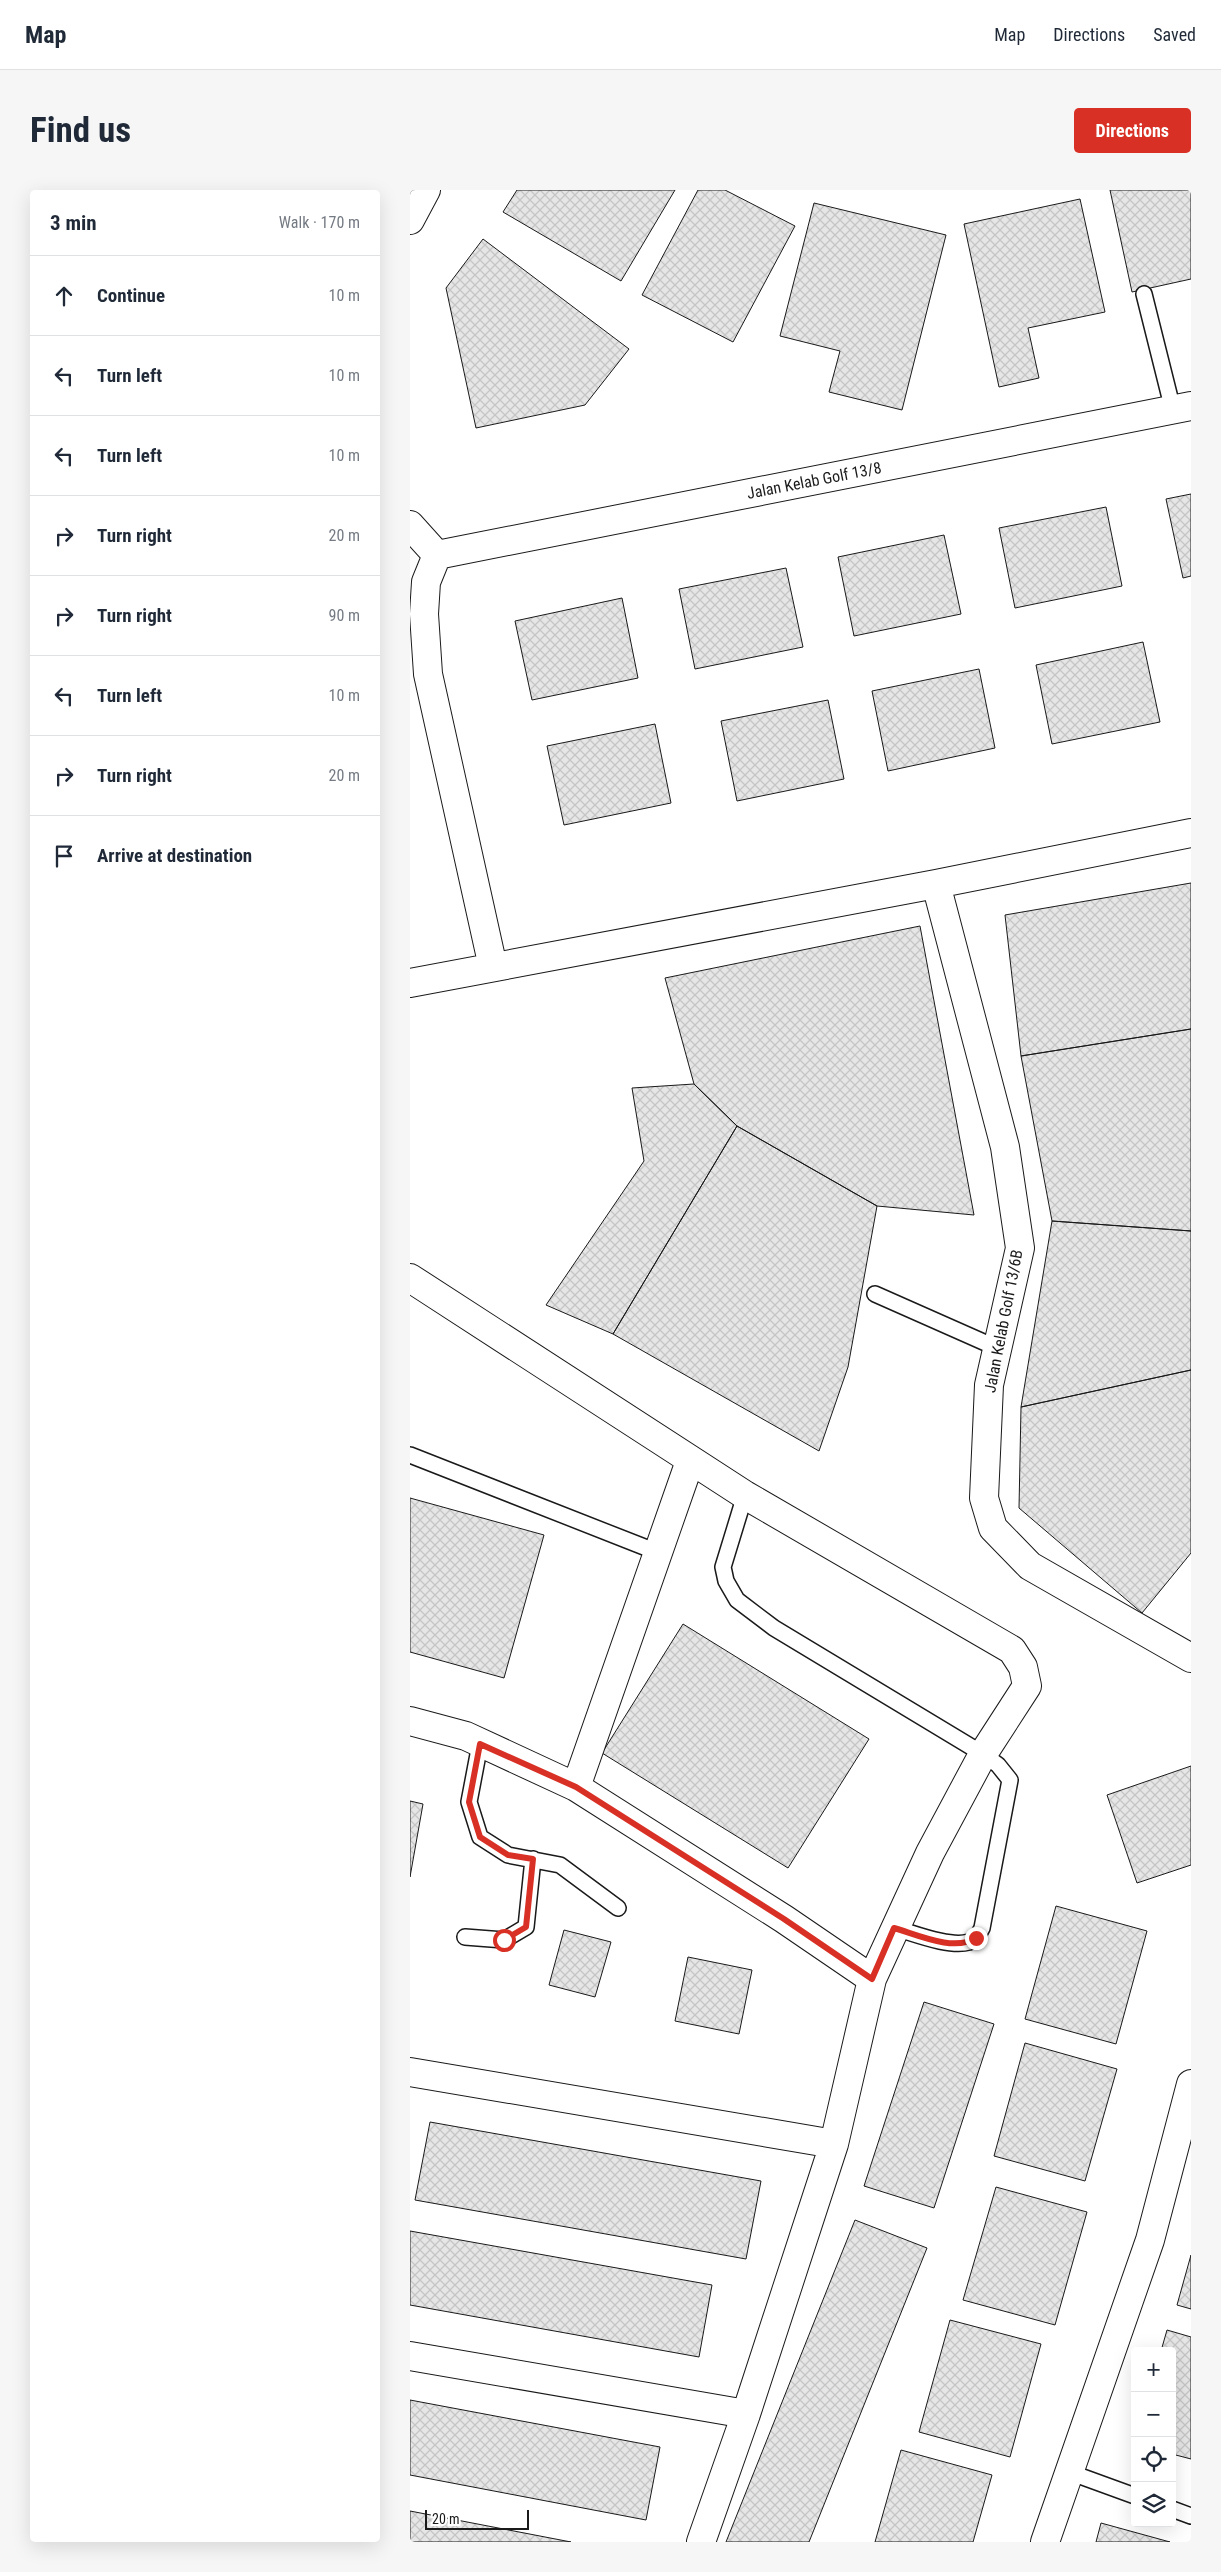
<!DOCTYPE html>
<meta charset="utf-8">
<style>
:root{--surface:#fff;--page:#f6f6f7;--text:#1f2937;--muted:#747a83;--line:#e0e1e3;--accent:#d93025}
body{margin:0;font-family:"Roboto Condensed",sans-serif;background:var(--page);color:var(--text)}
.controls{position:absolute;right:15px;bottom:15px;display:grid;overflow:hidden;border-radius:5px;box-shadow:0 5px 20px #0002}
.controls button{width:45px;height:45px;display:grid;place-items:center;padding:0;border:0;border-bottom:1px solid var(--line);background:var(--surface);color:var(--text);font:25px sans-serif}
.scale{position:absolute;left:15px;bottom:12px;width:104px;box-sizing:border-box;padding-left:5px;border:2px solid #1a1a1a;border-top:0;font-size:14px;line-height:18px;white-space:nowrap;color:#1a1a1a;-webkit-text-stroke:4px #fff;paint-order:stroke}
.stop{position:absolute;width:15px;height:15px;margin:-11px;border:4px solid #d93025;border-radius:50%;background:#fff}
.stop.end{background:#d93025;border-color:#fff;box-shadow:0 1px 5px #0008}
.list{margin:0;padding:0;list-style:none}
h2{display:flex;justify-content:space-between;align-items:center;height:65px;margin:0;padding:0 20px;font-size:21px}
h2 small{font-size:16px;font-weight:400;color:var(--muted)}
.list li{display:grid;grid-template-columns:32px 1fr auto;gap:15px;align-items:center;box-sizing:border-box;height:80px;padding:0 20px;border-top:1px solid var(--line)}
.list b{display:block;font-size:19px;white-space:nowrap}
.list em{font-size:16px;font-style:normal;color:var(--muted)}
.icon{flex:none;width:28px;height:28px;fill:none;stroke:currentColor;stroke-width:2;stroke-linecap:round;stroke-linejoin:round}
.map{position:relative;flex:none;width:781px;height:2352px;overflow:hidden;border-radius:5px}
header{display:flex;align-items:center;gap:30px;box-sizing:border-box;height:70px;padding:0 25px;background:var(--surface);border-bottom:1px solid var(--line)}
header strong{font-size:24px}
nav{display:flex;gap:28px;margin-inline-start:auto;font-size:18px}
.intro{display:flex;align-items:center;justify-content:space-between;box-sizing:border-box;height:120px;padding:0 30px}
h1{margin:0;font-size:35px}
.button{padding:12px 22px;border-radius:5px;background:var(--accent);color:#fff;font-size:18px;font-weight:700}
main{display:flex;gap:30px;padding:0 30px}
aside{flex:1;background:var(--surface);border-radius:5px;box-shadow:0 5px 20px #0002}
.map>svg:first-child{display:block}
.building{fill:url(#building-cross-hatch);stroke:#1a1a1a}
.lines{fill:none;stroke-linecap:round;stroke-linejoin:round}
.service-casing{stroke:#1a1a1a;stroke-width:18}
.minor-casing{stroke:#1a1a1a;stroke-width:30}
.service{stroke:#fff;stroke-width:15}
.minor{stroke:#fff;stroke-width:28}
.route{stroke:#d93025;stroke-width:6}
.labels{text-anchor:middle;stroke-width:4;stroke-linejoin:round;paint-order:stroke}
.street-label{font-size:16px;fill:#1a1a1a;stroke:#fff}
</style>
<header>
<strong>Map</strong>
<nav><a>Map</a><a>Directions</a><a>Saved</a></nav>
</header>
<div class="intro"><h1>Find us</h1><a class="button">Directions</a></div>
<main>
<aside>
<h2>3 min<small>Walk · 170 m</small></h2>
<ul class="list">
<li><svg class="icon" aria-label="ahead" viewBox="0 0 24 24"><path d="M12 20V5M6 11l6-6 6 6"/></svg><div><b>Continue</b></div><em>10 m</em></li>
<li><svg class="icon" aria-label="left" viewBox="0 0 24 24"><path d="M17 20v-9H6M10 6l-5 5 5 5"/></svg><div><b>Turn left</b></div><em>10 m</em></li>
<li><svg class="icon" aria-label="left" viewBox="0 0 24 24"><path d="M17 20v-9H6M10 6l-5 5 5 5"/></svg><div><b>Turn left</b></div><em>10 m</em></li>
<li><svg class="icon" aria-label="right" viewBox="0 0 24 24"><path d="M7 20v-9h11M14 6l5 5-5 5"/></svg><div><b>Turn right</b></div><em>20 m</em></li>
<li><svg class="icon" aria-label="right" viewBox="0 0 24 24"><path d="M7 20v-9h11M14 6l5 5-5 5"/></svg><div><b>Turn right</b></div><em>90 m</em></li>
<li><svg class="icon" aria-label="left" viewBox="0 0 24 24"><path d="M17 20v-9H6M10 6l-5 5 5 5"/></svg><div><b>Turn left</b></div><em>10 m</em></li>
<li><svg class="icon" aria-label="right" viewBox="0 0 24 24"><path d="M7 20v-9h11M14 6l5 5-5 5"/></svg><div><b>Turn right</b></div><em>20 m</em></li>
<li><svg class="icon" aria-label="arrive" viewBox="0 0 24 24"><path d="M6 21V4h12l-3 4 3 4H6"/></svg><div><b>Arrive at destination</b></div></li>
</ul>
</aside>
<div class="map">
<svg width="781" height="2352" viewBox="0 0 781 2352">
<defs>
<pattern id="building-cross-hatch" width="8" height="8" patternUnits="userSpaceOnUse" patternTransform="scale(1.25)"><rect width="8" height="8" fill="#e6e6e6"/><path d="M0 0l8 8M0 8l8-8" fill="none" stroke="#c5c5c5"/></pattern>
</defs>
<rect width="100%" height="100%" fill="#fff"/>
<!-- building -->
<path class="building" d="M107 0H265L211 91 93 22Z
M288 0H315L385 36 323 152 232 105Z
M700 0H781V89L722 102Z
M670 9 695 122 618 138 629 188 589 197 554 34Z
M404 13 536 45 492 220 419 202 430 161 370 146Z
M73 49 219 159 175 215 66 238 36 98Z
M781 304V386L773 388 756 309Z
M696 317 712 396 605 418 589 338Z
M534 345 551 424 444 446 428 367Z
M376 378 393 457 285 479 269 399Z
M212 408 228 488 122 510 105 431Z
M733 452 750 532 642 554 626 475Z
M569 479 585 558 478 581 462 501Z
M418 510 434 589 327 611 311 531Z
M245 534 261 613 154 635 137 556Z
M781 693V839L611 866 595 725Z
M510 736 564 1025 467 1016 327 936 284 894 255 788Z
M781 839V1041L642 1031 611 866Z
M284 894 327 936 203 1144 136 1115 234 971 222 898Z
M327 936 467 1016 438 1177 409 1261 203 1144Z
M642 1031 781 1041V1180L611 1217Z
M781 1180V1363L732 1423 609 1318 611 1217Z
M0 1308 134 1345 94 1488 0 1462Z
M273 1434 459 1549 378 1678 192 1563Z
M781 1576V1675L727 1693 697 1605Z
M0 1611 13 1614 0 1687Z
M646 1716 737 1741 706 1854 615 1829Z
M154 1740 201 1752 185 1807 139 1795Z
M278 1767 342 1780 329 1844 265 1831Z
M514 1812 584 1834 524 2018 454 1996Z
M615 1853 707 1879 675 1991 584 1966Z
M20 1932 351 1991 336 2069 5 2010Z
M586 1997 677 2022 645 2135 553 2110Z
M445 2030 517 2058 399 2352H316Z
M0 2041 302 2095 289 2167 0 2115Z
M781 2065V2119L767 2115Z
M540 2130 631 2154 600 2267 509 2242Z
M757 2140 781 2147V2269L762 2264V2161H751Z
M0 2210 250 2257 236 2330 0 2285Z
M491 2260 582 2285 563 2352H465Z
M0 2321 161 2352H0Z
M691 2333 760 2352H686Z"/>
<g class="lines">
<!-- service casing -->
<g class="service-casing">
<path id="service" d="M734 104 763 220
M465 1104 587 1158
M0 1265 247 1362
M335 1305 313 1377 316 1391 327 1410 364 1438 573 1564 588 1575 600 1590 572 1738C569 1744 566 1750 559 1752 540 1758 503 1743 485 1738
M70 1554 59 1612 70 1647 98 1665 150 1675 208 1718
M55 1747 94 1750 116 1737 123 1669
M659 2282 725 2306
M762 2319 781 2326"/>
</g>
<!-- minor casing -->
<g class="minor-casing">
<path id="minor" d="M0 30 16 0
M0 335 27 365 16 392 14 424 18 484 83 777
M27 365 781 216
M526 694 595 957 610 1058 579 1195 574 1308 583 1338 620 1376 781 1468
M0 793 526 694 781 643
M0 1088 335 1305 602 1460 613 1477 617 1496 573 1564 520 1663 462 1789 424 1954 336 2224 291 2352
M0 1531 56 1546 166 1597 374 1729 462 1789
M166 1597 280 1271
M0 1882 424 1954
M0 2166 336 2224
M635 2352 740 2050 781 1894"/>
</g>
<!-- service -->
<use href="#service" class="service"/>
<!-- minor -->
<use href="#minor" class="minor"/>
</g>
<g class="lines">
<!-- route -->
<path class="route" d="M94 1750 116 1737 123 1669 98 1665 70 1647 59 1612 70 1554 166 1597 374 1729 462 1789 484 1738C508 1745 544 1762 566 1748"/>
</g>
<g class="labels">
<!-- street labels -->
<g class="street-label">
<text transform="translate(404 290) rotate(-11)" y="6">Jalan Kelab Golf 13/8</text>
<text transform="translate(593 1131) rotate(-79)" y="6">Jalan Kelab Golf 13/6B</text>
</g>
</g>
</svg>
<div class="controls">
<button>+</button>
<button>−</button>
<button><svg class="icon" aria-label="locate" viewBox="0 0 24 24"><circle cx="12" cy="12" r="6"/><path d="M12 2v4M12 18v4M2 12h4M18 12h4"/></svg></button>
<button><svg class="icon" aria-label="layers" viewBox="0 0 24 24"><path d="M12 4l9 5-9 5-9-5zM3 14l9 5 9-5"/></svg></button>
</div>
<div class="scale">20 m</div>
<div class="stop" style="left:94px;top:1750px"></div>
<div class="stop end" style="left:566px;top:1748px"></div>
</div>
</main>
